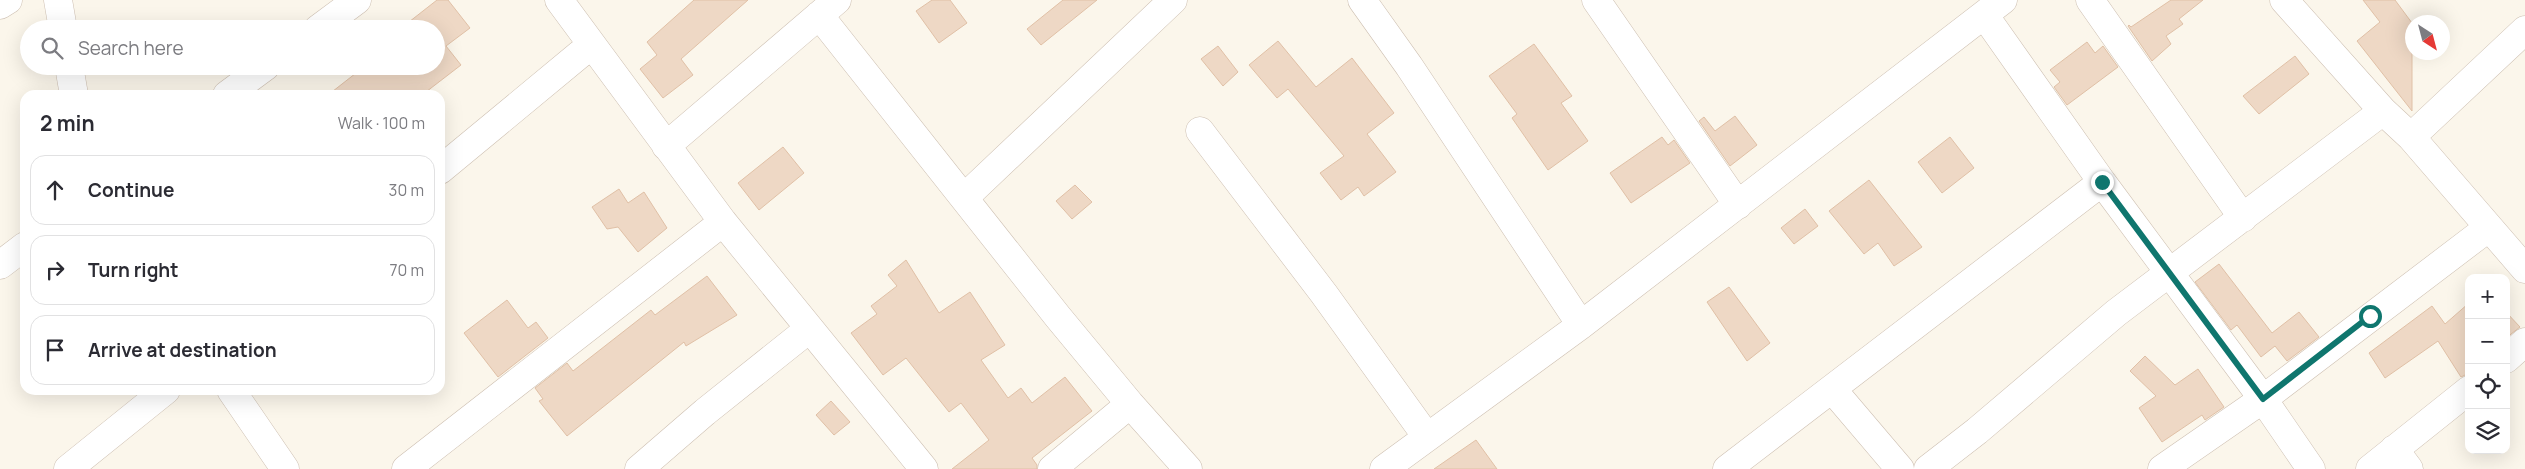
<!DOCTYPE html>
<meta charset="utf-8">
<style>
:root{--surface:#fff;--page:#f7f7f7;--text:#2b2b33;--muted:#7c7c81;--line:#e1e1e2}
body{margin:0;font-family:Manrope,sans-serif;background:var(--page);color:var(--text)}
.controls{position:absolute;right:15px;bottom:15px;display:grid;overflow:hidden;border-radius:10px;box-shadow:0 5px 20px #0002}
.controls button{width:45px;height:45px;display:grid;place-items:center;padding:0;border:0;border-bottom:1px solid var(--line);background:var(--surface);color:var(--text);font:25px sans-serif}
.compass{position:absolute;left:2405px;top:15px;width:45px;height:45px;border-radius:50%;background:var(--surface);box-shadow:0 5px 20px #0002;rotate:144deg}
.stop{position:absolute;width:15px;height:15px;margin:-11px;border:4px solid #0f766e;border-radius:50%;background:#fff}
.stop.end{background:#0f766e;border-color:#fff;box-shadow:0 1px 5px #0008}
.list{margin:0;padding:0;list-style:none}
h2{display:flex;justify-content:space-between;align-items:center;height:65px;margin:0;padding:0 20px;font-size:21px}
h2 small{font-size:16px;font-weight:400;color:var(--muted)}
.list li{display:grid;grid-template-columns:32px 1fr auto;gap:15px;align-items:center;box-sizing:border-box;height:70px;margin:0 10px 10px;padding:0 10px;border:1px solid var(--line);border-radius:15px}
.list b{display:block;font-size:19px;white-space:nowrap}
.list em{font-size:16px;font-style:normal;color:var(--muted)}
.icon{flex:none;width:28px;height:28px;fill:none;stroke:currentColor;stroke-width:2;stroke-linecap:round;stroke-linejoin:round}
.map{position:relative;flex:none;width:2525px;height:469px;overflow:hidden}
.search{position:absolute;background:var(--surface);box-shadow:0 5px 20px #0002;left:20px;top:20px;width:425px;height:55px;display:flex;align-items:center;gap:12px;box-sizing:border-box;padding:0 18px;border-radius:28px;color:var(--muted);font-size:19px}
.panel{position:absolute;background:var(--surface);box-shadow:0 5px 20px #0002;left:20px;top:90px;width:425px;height:305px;border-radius:15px}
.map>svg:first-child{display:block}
.building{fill:#eed8c5;stroke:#e0c0a6}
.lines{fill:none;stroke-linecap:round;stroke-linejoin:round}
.minor-casing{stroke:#cdbfb1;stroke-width:29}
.minor{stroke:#fff;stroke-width:28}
.route{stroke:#0f766e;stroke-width:6}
</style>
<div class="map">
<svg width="2525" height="469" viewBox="0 0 2525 469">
<rect width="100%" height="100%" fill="#fbf6eb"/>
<!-- building -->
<path class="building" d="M437 0H448L470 28 446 46 461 65 422 95H328L365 66H436V29H400Z
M694 0H748L681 59 693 75 663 98 640 69 657 55 647 42Z
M932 0H950L967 23 939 43 916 11Z
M1063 0H1097L1041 45 1027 29Z
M2171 0H2203L2179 19 2183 24 2166 36 2171 44 2152 61 2128 26 2129 25 2131 27Z
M2363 0H2395L2412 23V111L2357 41 2380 22Z
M1278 41 1316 87 1352 58 1394 113 1367 134 1396 172 1364 196 1358 187 1341 200 1320 173 1344 156 1288 89 1277 98 1249 65Z
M2087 42 2095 53 2103 46 2118 67 2067 105 2054 87 2060 82 2050 70Z
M1534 44 1572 96 1561 103 1588 141 1548 170 1512 118 1517 114 1489 76Z
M1218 46 1238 72 1223 86 1201 59Z
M2295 56 2309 74 2259 114 2243 96Z
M1735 116 1757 145 1730 166 1699 121 1704 117 1715 131Z
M1662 137 1668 145 1674 140 1690 163 1631 203 1610 173Z
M1950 137 1974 168 1942 193 1918 162Z
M783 147 804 173 759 210 738 183Z
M1869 180 1922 247 1894 266 1878 243 1864 254 1829 211Z
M1075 185 1092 202 1072 219 1056 201Z
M619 189 628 203 644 192 667 228 638 252 618 227 607 229 592 207Z
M1805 209 1818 226 1794 244 1781 228Z
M906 260 939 313 970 292 1005 345 981 360 1008 398 1021 388 1032 403 1065 377 1092 411 1032 458 1037 465V469H952L989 440 961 403 949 412 906 358 883 375 851 333 877 314 871 306 897 286 888 275Z
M2219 264 2272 333 2299 312 2319 337 2287 361 2275 346 2261 357 2237 325 2231 330 2195 282Z
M707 276 737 315 686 346 684 342 567 436 539 401 543 399 535 388 567 363 573 371 651 310 655 315Z
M1729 287 1770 343 1747 361 1707 302Z
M507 300 528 328 536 322 548 338 498 377 464 333Z
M2469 303V373L2461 377 2438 341 2385 378 2369 353 2432 306 2445 324Z
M2506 312 2520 327 2506 338Z
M2145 356 2175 385 2198 369 2224 407 2205 420 2202 415 2162 442 2139 408 2156 396 2130 371Z
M831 401 850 422 834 435 816 415Z
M1476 440 1497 469H1434Z"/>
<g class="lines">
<!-- minor casing -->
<g class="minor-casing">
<path id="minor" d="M58 0 63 29
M559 0 723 222 924 469
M1362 0 1409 66 1581 325
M1596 0 1738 205
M2090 0 2243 218
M2284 0 2383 111 2411 137 2525 269
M0 5 8 0
M819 15 1058 317 1130 404 1188 469
M1985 16 2102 182 2263 399 2311 469
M318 29 357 0
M69 66 74 95
M227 95 266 66
M1200 131 1324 294 1427 437
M2411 137 2525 30
M666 146 837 0
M440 170 591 45
M965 197 1173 0
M0 265 25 246
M2506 359 2525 342
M1832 389 1900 469
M231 390 285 469
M2394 449 2409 469
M68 469 166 390
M406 469 723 222
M639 469 705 412 809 329
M1052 469 1130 404
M1384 469 1581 325 2003 0
M1727 469 2102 182
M1928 469 1977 431 2116 313 2383 111
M2162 469 2263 399 2488 228
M2370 469 2469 390"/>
</g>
<!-- minor -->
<use href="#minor" class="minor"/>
</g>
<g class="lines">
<!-- route -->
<path class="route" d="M2102 182 2263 399 2370 316"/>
</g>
</svg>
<div class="controls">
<button>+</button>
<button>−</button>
<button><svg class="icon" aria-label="locate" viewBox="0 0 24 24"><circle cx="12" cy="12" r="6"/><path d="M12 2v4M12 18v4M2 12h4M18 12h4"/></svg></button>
<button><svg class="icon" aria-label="layers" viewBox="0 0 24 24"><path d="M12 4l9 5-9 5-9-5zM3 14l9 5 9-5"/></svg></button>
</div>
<svg class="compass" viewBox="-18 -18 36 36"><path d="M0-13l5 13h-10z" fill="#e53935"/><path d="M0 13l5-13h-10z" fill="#7c7c81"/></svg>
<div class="stop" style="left:2370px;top:316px"></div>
<div class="stop end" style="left:2102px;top:182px"></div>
<div class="search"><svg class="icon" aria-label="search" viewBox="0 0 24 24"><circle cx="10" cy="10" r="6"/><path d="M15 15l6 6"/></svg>Search here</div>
<section class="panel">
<h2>2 min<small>Walk · 100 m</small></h2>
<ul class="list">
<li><svg class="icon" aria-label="ahead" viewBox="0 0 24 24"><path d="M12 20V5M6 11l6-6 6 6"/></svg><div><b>Continue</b></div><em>30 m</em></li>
<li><svg class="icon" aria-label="right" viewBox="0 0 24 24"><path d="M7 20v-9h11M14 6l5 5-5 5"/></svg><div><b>Turn right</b></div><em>70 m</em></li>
<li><svg class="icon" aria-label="arrive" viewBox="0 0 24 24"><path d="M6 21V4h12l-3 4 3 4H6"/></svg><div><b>Arrive at destination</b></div></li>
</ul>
</section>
</div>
